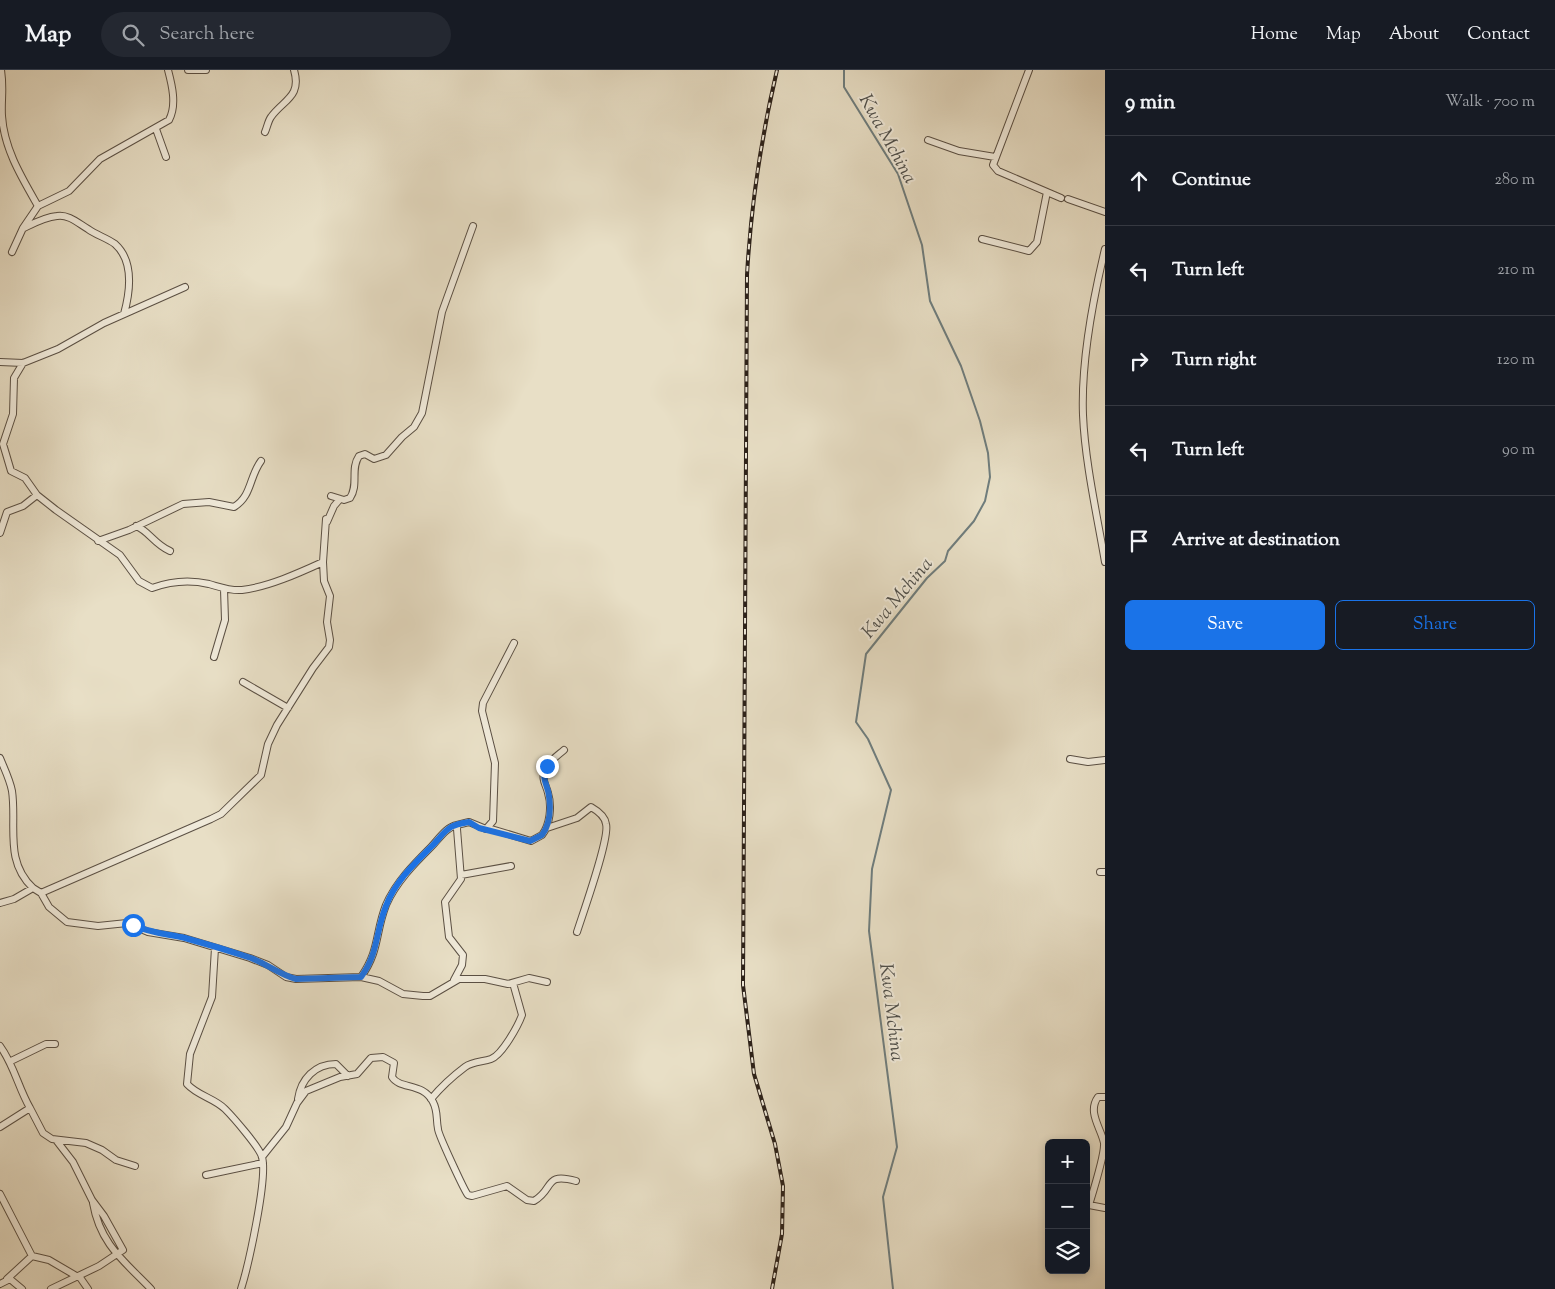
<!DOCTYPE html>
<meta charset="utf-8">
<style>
:root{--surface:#171b24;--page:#242831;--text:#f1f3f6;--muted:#9ea1a6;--line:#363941;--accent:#1a73e8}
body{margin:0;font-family:"Sorts Mill Goudy",serif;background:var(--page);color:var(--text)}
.controls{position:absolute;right:15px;bottom:15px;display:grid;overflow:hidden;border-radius:8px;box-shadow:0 2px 8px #0003}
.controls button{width:45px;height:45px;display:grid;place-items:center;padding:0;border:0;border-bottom:1px solid var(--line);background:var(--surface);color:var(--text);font:25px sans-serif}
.stop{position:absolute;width:15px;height:15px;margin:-11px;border:4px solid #1a73e8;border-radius:50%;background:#fff}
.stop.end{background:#1a73e8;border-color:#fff;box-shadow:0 1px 5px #0008}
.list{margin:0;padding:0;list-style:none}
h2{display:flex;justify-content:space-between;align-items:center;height:65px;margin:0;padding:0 20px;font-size:21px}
h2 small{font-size:16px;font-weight:400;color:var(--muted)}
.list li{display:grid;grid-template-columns:32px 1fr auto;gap:15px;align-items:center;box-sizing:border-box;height:90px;padding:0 20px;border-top:1px solid var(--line)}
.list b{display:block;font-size:19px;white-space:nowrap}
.list em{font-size:16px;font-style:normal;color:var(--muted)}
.actions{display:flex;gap:10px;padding:15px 20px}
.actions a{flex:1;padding:11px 0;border:1px solid var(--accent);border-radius:8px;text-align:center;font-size:18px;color:var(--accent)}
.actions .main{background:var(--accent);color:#fff}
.icon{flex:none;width:28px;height:28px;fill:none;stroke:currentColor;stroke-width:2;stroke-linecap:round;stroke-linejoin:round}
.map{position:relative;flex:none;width:1105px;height:1219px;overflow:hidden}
header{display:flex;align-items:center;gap:30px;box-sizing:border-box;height:70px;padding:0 25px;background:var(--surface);border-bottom:1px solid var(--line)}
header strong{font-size:24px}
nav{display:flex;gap:28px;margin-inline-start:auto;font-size:18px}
.search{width:350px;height:45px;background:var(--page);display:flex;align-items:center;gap:12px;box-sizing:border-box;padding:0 18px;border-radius:28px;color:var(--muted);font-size:19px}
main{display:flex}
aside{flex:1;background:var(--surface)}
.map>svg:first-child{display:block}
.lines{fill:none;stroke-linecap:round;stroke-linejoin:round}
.stream{stroke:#6f7d7d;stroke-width:2}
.minor-casing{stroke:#5b5044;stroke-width:8}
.minor{stroke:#f0eada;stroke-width:6}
.rail-casing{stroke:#2c2119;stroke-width:4}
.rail{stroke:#f0eada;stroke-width:2;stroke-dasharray:5.5;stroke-linecap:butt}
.route{stroke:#1a73e8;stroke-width:6}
.labels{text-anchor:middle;stroke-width:4;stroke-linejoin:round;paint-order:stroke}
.water-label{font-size:19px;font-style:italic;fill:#4e4f4b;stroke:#f0eada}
</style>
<header>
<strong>Map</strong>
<div class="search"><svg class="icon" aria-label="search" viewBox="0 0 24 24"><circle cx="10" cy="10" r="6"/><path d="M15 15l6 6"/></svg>Search here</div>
<nav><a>Home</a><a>Map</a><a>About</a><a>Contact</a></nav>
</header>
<main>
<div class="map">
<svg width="1105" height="1219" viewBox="0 0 1105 1219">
<rect width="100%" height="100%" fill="#e8dfc6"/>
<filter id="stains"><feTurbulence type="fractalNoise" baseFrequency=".004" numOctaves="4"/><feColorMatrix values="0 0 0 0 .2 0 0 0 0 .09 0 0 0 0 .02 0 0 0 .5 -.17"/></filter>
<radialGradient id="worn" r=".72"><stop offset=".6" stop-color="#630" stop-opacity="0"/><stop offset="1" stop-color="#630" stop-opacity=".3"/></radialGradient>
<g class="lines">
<!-- stream -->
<path class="stream" d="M844 0V17L898 104 922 175 930 231 961 296 980 351 988 383 990 407 985 431 974 451 948 481 945 491 927 508 866 584 856 652 868 669 891 720 872 799 869 861 897 1077 883 1127 893 1219"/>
<!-- minor casing -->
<g class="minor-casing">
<path id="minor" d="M1 0C4 19 1 29 2 46 4 79 22 108 38 136
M188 0H206
M1029 0 993 95 998 101 1061 128
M156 59 166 87
M265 62C267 58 268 51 271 47 283 30 302 27 294 0
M928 70 959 81 995 87
M1068 129 1105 142
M24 158C34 153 45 147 57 146 68 144 78 153 88 159 96 165 107 168 115 174 134 191 130 222 124 244
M982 169 1029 181 1037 172 1047 122
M1105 179C1093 229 1081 293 1083 345 1085 392 1097 445 1105 492
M12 182 23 158 38 136 69 121 100 89 169 50C177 35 172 15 168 0
M0 292 23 293 58 279 104 253 185 217
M23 293 14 308 13 344 3 374 11 401 25 408 37 425 56 440 120 485 139 511 152 518C171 511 188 509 209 514 220 517 230 521 242 520 268 517 299 503 323 492L326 449
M331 426 344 430 350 428C359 415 350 399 359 386L365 384 374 389 386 385 402 367 414 357 422 343 442 242 473 156
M327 452 334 436 340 429
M136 456C149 461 154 474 170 481
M0 463 7 442 23 436 37 425
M98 471 129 460 183 434 209 432 234 437C252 426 249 407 261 391
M214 587 225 550 224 519
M243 612 288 638
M0 688C4 698 10 710 12 721 17 755 4 791 33 818
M1070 689 1088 692 1105 690
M488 758 531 771 542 765C550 755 552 736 548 723 546 714 541 710 545 700 548 692 557 686 564 680
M547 758 577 748 591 737C598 741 605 746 606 754 610 768 583 843 577 862
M1100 802H1105
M461 805 511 796
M41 823 211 749 221 744 261 705 268 674 277 655 313 598 329 577 330 570 327 552 330 526 324 511 323 492
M0 833 14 829 33 818 41 823 49 837 67 852 98 856 127 853 148 862 184 868 250 888 268 895 286 907 296 909 361 907 379 911 403 924 423 926H430L459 909H485L508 914 529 908 547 912
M215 878 212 927 190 984 187 1014C198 1026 214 1028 225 1039 233 1047 260 1078 262 1087 268 1108 248 1197 241 1219
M361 907C380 880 375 863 386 835 396 812 414 794 431 777 439 769 446 757 457 755
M454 910 462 895 463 885 449 867 445 832 461 809 457 759V755L469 752 486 759 493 751 495 693 482 641 483 633 514 573
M0 976C14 995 18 1017 30 1038L0 1057
M11 991 46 974H55
M1105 1027H1098C1087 1042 1101 1058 1104 1073 1105 1084 1093 1122 1089 1135L1105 1138
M298 1029C301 1009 315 994 336 994L348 1006
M431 1029C441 1017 453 1006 465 997 473 991 483 992 491 989 502 985 518 956 522 945L513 913
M30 1038 43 1063 52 1069 86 1073 102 1080 116 1090 135 1096
M262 1087 286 1057 297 1033 306 1021 340 1007 357 1004 371 988 383 987 394 993 392 1007C400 1020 423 1012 433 1032 438 1041 436 1049 438 1059 438 1064 465 1122 468 1125L472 1126 507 1116 527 1130 534 1131C555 1119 543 1102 576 1111
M206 1105 263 1093
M0 1124 32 1186 7 1209
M93 1133C100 1174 124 1191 151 1219
M32 1186 49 1190 78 1207
M79 1206 88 1219
M0 1214 10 1209 22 1219
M51 1219 99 1196 123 1180 104 1146 92 1130 73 1092 56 1070"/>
</g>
<!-- minor -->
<use href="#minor" class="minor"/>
<!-- rail casing -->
<g class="rail-casing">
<path id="rail" d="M772 1219 782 1164 783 1116 775 1074 754 1004 743 915 747 205C751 135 761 68 777 0"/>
</g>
<!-- rail -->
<use href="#rail" class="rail"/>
</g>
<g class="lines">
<!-- route -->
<path class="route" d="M133 855C150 863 167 864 185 868 207 874 230 881 251 888 267 894 280 905 296 909L361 907C379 882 375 863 386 836 395 812 414 794 432 776 438 770 444 761 451 757 456 754 463 753 469 752L479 758 530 771 542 765C550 754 551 740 549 726 548 714 540 709 547 696"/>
</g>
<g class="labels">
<!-- water labels -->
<g class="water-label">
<text transform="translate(889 68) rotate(61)" y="7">Kwa Mchina</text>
<text transform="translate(896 527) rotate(-50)" y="7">Kwa Mchina</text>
<text transform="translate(893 942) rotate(83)" y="7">Kwa Mchina</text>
</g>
</g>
<rect width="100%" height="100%" filter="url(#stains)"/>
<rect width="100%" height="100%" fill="url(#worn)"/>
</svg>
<div class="controls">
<button>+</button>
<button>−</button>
<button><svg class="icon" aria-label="layers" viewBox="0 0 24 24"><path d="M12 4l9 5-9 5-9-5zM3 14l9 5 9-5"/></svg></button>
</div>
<div class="stop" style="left:133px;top:855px"></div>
<div class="stop end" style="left:547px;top:696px"></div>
</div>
<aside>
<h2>9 min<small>Walk · 700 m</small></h2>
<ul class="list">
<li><svg class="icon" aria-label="ahead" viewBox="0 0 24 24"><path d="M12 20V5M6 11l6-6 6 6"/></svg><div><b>Continue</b></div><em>280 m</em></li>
<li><svg class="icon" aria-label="left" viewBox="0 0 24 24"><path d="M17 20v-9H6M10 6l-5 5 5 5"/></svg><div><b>Turn left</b></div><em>210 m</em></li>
<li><svg class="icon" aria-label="right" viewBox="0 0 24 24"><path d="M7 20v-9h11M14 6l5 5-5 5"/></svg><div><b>Turn right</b></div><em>120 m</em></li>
<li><svg class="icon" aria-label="left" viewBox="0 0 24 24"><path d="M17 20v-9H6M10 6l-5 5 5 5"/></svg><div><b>Turn left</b></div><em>90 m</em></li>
<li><svg class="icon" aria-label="arrive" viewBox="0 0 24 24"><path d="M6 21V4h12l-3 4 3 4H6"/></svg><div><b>Arrive at destination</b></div></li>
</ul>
<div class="actions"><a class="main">Save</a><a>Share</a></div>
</aside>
</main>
